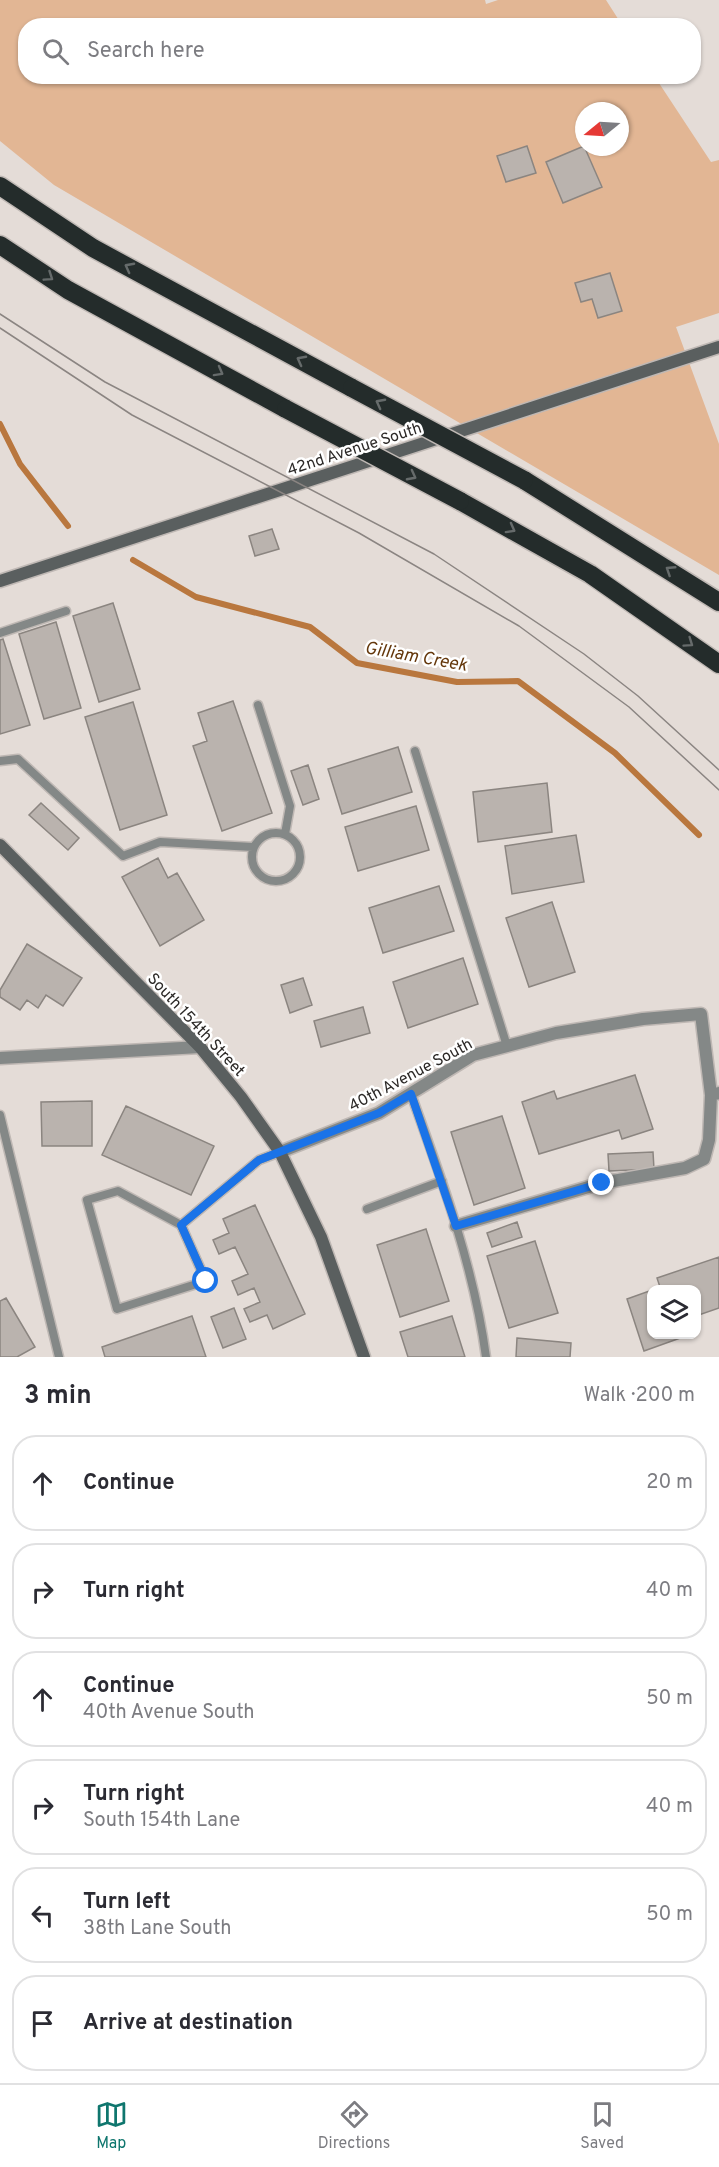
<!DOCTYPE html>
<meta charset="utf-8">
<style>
:root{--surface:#fff;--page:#f2f2f3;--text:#2b2b33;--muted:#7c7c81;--line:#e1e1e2;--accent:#0f766e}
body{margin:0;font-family:Overpass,sans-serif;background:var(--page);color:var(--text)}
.controls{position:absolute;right:18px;bottom:18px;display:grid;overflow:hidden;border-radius:12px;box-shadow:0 2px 4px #0004}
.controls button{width:54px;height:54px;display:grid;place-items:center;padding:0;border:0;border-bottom:2px solid var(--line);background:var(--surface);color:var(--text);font:30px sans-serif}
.compass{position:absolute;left:575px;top:102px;width:54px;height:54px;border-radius:50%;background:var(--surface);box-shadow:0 2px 4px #0004;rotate:252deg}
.stop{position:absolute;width:18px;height:18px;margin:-14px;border:4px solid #1a73e8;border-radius:50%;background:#fff}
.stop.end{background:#1a73e8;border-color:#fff;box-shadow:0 2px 6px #0008}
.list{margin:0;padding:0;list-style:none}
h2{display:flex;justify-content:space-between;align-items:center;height:78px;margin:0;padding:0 24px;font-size:26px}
h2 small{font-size:20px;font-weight:400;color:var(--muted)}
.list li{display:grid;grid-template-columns:39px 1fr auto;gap:18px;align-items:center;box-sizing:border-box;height:96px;margin:0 12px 12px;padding:0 12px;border:2px solid var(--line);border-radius:24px}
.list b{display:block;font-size:22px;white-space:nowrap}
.list p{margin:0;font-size:20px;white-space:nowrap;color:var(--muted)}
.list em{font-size:20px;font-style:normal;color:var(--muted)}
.icon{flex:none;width:33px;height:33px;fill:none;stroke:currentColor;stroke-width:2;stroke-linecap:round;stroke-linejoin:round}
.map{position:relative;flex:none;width:719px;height:1357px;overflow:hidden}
.search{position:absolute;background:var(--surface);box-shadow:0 2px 4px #0004;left:18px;right:18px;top:18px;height:66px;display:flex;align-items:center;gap:15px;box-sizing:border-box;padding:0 21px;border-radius:24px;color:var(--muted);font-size:22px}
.sheet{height:726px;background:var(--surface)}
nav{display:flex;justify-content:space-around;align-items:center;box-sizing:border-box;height:84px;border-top:2px solid var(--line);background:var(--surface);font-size:16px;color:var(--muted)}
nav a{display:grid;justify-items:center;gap:3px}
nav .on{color:var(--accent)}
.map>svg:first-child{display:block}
.green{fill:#e2b694;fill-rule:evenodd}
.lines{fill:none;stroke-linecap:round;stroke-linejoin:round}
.stream{stroke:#b9773e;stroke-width:6}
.building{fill:#bab3ae;stroke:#8b8580;stroke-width:1.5}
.lane-casing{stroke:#bfb8b4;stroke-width:11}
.street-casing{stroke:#bfb8b4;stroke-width:15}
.secondary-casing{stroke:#bfb8b4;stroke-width:15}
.highway-casing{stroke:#bfb8b4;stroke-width:21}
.lane{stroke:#848887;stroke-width:8}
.street{stroke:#848887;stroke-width:12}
.secondary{stroke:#5a5f5f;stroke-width:12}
.highway{stroke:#242c2b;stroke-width:18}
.tram{stroke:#8b8582;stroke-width:1.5}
.highway-bridge-casing{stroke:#bfb8b4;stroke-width:21;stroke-linecap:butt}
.highway-bridge{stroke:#242c2b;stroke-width:18}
.oneway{stroke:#666b6b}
.route{stroke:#1a73e8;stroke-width:8}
.labels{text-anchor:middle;stroke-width:5;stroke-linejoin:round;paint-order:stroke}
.street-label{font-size:16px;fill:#2c2927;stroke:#fff}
.water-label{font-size:18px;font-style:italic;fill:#64370b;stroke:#fff}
</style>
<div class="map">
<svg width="719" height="1357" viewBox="0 0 719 1357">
<rect width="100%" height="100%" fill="#e4dcd7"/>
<!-- green -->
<path class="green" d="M0 0H485L486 4 498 0H606L622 25 26 26V76L655 77 711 162 719 160V313L676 327 719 444V575L54 185 0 141ZM584 111H620V147H584Z"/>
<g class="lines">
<!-- stream -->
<path class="stream" d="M0 424 20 464 68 526
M133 560 196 597 310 627 357 663 457 682 518 681 615 753 699 835"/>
</g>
<!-- building -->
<path class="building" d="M527 146 536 173 506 182 497 156Z
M584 146 602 187 563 203 546 162Z
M610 273 622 311 598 318 592 299 581 302 575 283Z
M272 529 279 549 255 556 249 536Z
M113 603 140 689 99 702 73 616Z
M56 622 81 708 44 719 19 634Z
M3 639 30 725 0 734V640Z
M233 701 272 813 222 831 193 746 207 741 198 713Z
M133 702 167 815 120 830 85 717Z
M398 747 412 792 342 814 328 769Z
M308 765 319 799 303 805 291 771Z
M547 783 552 832 478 842 473 792Z
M41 803 79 838 68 850 29 815Z
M416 806 429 850 358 871 345 827Z
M576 835 584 882 512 894 505 846Z
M158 858 168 878 177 873 204 920 160 946 122 877Z
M439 886 454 931 383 953 369 908Z
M552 902 575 972 529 987 506 918Z
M27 944 82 978 63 1006 46 995 38 1008 27 1000 20 1010 0 997V990Z
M463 958 478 1004 408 1028 393 982Z
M303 978 312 1005 290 1013 281 985Z
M363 1007 370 1033 321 1047 314 1021Z
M635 1075 653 1129 622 1139 619 1130 539 1154 522 1102 554 1091 557 1099Z
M92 1101V1146H42L41 1102Z
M126 1106 214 1146 191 1195 102 1155Z
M502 1116 525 1188 474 1205 451 1132Z
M653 1152 654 1169 609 1171 608 1154Z
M255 1205 305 1314 273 1329 267 1315 250 1322 244 1309 260 1302 254 1288 238 1295 232 1281 248 1274 235 1247 219 1254 213 1240 229 1233 223 1219Z
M517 1222 522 1237 492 1247 487 1233Z
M426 1229 449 1301 400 1317 377 1245Z
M535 1241 558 1313 509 1328 487 1256Z
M719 1257V1308L696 1316V1290H654L660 1287 657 1278Z
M652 1290V1334H682L683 1337 644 1351 627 1299Z
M6 1298 35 1347 17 1357H0V1301Z
M234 1308 246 1339 223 1348 211 1317Z
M192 1316 206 1357H105L102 1347Z
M452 1316 465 1357H408L400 1332Z
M517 1338 571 1343 570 1357H516Z"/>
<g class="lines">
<!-- lane casing -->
<g class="lane-casing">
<path id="lane" d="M0 633 66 611
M258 705 290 806 285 834
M415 751 507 1046
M0 761 18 759 123 856 160 842 253 847
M252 857a24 24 0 1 1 48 0a24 24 0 1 1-48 0Z
M411 1094C442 1180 474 1267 486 1357
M0 1115 59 1357
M118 1191 181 1225 206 1281 117 1309 87 1200Z
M367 1209 442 1181
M181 1225 259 1160 280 1152"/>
</g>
<!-- street casing -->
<g class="street-casing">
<path id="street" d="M0 1058 200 1047
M280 1152 379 1113 473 1055 556 1033 643 1019 701 1014 711 1095
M456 1226 602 1183 685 1168 704 1159 709 1140 711 1095 719 1093"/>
</g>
<!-- secondary casing -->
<g class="secondary-casing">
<path id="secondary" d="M0 581 719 347
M0 845 200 1047 241 1097 280 1152 321 1237 364 1357"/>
</g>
<!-- highway casing -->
<g class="highway-casing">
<path id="highway" d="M0 186 93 248 352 388
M0 245 68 290 286 409
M524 480 719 602
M460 501 590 574 719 664"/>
</g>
<!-- lane -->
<use href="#lane" class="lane"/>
<!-- street -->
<use href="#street" class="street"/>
<!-- secondary -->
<use href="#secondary" class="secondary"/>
<!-- highway -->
<use href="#highway" class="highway"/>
<!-- tram -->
<path class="tram" d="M0 314 105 382 434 554 584 654 638 696 719 770
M0 328 132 415 359 533 519 626 629 707 719 790"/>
<!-- highway-bridge casing -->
<g class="highway-bridge-casing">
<path id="highway-bridge" d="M352 388 524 480
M286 409 460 501"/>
</g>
<!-- highway-bridge -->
<use href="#highway-bridge" class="highway-bridge"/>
</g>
<!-- one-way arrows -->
<defs><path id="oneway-chevron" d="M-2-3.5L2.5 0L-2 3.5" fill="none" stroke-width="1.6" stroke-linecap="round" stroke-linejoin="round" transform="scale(1.5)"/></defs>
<g class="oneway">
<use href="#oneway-chevron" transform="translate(129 267) rotate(-152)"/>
<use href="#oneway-chevron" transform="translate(49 277) rotate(34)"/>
<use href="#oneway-chevron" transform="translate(301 360) rotate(-152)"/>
<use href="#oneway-chevron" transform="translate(219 372) rotate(29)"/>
<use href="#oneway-chevron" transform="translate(380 403) rotate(-152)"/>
<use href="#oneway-chevron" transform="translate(412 476) rotate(28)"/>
<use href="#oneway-chevron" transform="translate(511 529) rotate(29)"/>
<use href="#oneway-chevron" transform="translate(670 570) rotate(-147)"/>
<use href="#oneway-chevron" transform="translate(689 643) rotate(35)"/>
</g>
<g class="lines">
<!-- route -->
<path class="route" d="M206 1281 181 1225 259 1160 379 1113 411 1094 456 1226 602 1183"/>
</g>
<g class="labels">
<!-- street labels -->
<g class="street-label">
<text transform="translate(354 448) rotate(-18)" y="6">42nd Avenue South</text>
<text transform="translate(197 1024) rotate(47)" y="6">South 154th Street</text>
<text transform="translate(410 1074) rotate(-28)" y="6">40th Avenue South</text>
</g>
<!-- water labels -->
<g class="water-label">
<text transform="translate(416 656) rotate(10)" y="6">Gilliam Creek</text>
</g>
</g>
</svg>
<div class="controls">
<button><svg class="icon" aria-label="layers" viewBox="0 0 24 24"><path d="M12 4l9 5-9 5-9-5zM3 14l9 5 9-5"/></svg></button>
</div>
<svg class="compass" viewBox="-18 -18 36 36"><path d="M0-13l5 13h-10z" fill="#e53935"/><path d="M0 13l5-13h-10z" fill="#7c7c81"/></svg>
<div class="stop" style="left:206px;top:1281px"></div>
<div class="stop end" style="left:602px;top:1183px"></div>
<div class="search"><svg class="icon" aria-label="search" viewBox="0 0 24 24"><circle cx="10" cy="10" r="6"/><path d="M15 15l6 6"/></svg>Search here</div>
</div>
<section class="sheet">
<h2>3 min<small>Walk · 200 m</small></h2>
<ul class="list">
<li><svg class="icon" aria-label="ahead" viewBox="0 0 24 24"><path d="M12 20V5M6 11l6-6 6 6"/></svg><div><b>Continue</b></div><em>20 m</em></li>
<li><svg class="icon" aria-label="right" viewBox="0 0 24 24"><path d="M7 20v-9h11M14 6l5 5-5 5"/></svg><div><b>Turn right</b></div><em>40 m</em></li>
<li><svg class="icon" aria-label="ahead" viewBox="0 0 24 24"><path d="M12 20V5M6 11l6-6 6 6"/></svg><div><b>Continue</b><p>40th Avenue South</p></div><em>50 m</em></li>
<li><svg class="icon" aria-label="right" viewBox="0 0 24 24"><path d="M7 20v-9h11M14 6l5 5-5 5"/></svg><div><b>Turn right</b><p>South 154th Lane</p></div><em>40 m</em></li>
<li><svg class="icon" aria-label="left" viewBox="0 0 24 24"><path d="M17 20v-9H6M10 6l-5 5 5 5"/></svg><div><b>Turn left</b><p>38th Lane South</p></div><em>50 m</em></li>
<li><svg class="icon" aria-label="arrive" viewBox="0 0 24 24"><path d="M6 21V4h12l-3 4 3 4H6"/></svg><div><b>Arrive at destination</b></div></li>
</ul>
</section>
<nav>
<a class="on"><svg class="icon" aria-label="map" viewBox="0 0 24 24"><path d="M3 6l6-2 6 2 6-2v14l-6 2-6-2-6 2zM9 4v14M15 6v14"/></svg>Map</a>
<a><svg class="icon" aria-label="directions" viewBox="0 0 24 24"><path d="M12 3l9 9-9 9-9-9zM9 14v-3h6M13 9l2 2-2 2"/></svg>Directions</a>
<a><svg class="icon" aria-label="saved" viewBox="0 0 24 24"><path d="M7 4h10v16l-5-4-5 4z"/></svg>Saved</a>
</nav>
